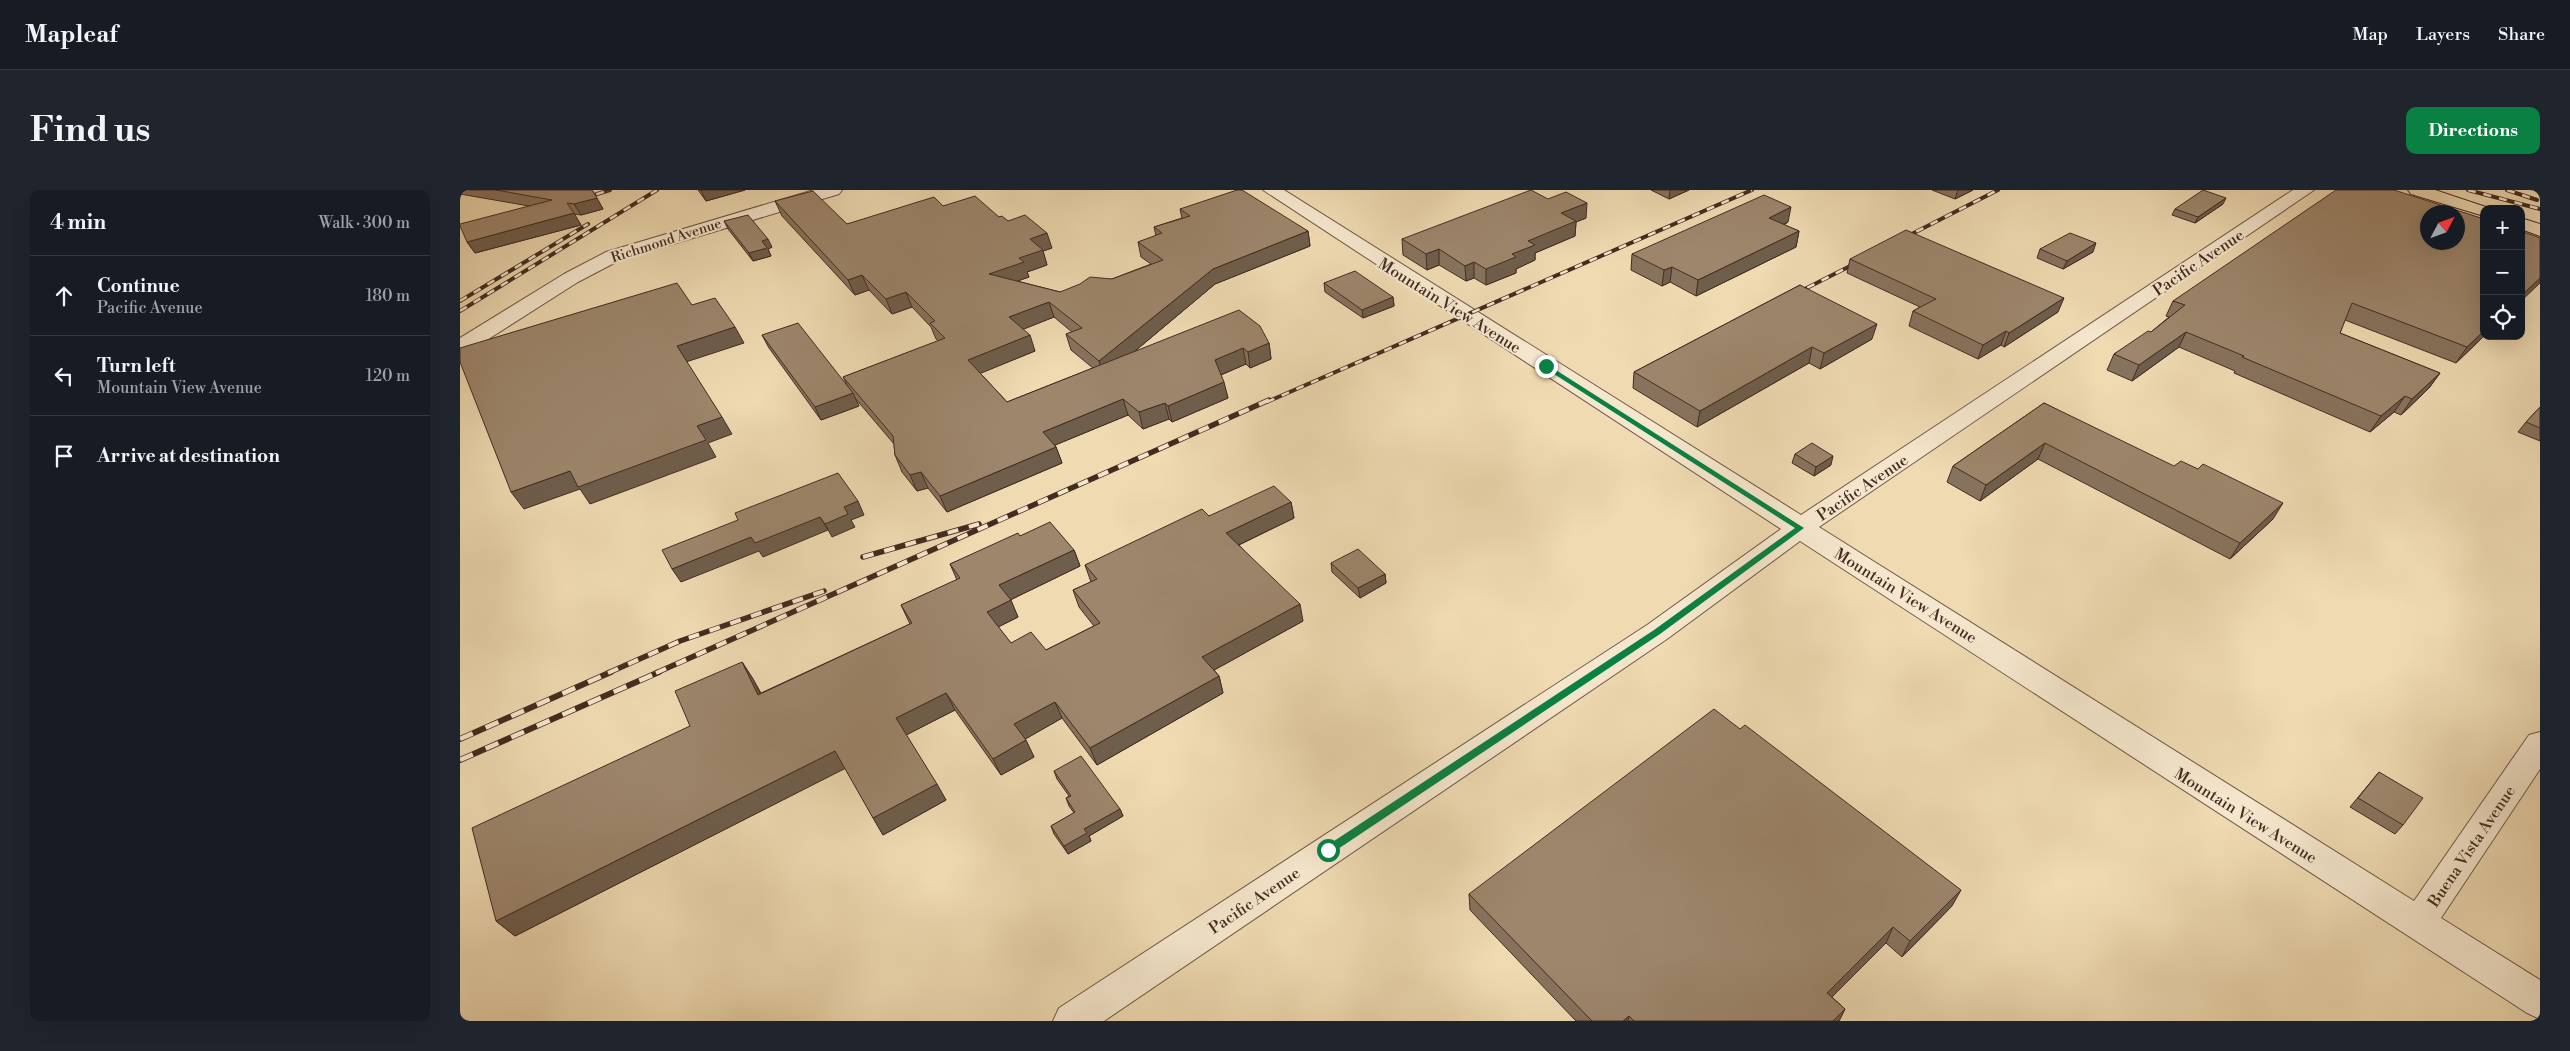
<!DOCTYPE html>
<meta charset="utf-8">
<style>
:root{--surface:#171b24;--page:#20242c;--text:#f1f3f6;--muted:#9ea1a6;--line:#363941;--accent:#0b8043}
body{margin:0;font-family:"Libre Bodoni",serif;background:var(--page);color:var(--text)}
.controls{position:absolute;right:15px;top:15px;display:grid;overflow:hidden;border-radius:10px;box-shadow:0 5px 20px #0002}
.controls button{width:45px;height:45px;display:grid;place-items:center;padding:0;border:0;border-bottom:1px solid var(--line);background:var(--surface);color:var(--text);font:25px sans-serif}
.compass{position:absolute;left:1960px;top:15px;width:45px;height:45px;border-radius:50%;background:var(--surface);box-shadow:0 5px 20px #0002;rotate:49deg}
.stop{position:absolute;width:15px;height:15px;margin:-11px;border:4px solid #0b8043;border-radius:50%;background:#fff}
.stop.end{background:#0b8043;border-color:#fff;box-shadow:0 1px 5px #0008}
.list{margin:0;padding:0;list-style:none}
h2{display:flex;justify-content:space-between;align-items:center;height:65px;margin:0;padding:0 20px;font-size:21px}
h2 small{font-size:16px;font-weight:400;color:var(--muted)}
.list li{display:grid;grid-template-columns:32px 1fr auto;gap:15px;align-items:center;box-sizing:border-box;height:80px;padding:0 20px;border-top:1px solid var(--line)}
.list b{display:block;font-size:19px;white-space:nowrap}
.list p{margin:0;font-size:16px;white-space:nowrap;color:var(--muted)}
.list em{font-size:16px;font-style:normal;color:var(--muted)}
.icon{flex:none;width:28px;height:28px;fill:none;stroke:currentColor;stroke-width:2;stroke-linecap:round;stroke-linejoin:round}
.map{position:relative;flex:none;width:2080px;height:831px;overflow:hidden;border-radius:10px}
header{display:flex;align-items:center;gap:30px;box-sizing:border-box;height:70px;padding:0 25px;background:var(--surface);border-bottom:1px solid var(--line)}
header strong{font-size:24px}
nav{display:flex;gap:28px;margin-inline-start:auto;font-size:18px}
.intro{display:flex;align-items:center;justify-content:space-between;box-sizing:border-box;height:120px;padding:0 30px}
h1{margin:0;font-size:35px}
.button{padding:12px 22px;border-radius:10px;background:var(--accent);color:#fff;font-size:18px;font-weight:700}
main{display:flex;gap:30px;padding:0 30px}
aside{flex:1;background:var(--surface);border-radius:10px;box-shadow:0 5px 20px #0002}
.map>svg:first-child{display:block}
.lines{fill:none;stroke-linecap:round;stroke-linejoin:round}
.minor-casing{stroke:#6f5745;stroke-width:2}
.major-casing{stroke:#442b21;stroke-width:2}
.minor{fill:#f5e7cd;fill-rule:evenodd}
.major{fill:#efdab2;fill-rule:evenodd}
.rail-far2-casing{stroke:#442b21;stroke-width:4}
.rail-far1-casing{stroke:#442b21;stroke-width:5.5}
.rail-casing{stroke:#442b21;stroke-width:6}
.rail-far2{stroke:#f5e7cd;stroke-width:2.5;stroke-dasharray:8;stroke-linecap:butt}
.rail-far1{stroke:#f5e7cd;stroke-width:4;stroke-dasharray:11;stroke-linecap:butt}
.rail{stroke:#f5e7cd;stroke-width:4.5;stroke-dasharray:14;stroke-linecap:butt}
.wall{fill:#87735d;stroke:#442b21;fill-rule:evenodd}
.shaded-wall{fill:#6e5e4c;stroke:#442b21}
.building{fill:#9d866c;stroke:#442b21;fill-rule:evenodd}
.route{fill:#0b8043}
.labels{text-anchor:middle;stroke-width:4;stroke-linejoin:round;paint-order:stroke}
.far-street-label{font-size:14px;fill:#442b21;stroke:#f5e7cd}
.street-label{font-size:16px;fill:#442b21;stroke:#f5e7cd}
</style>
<header>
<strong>Mapleaf</strong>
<nav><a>Map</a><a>Layers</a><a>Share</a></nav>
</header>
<div class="intro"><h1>Find us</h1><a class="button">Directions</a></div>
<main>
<aside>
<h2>4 min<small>Walk · 300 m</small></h2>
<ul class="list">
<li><svg class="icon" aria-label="ahead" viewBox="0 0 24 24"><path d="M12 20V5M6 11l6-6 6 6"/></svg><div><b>Continue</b><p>Pacific Avenue</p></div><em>180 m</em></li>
<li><svg class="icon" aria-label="left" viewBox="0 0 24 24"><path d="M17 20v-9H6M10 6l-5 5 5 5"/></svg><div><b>Turn left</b><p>Mountain View Avenue</p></div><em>120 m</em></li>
<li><svg class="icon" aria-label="arrive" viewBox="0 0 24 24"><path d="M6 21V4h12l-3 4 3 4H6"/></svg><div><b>Arrive at destination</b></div></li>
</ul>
</aside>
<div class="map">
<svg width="2080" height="831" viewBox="0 0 2080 831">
<rect width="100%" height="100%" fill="#efdab2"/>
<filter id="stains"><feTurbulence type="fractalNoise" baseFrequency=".004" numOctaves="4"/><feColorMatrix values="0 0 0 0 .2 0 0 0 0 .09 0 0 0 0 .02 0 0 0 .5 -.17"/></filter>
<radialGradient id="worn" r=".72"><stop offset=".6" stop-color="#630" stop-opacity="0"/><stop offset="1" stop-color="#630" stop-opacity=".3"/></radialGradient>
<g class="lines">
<!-- minor casing -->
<g class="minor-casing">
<path id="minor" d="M354 0H382L379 4 160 70 118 92 8 162 0 163V148L104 84 146 62Z
M803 0H824L1341 325 1833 0H1854L1359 337 1954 711 2069 545 2080 542V579L1981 728 2080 790V829L2067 823 1340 351 1207 449 644 831H593L599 818 1187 435 1321 339Z"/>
</g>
<!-- major casing -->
<g class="major-casing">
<path id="major" d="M1948 0H1975L2032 19H2024V26L1951 4Z
M2061 28 2080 34V46L2061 39Z"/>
</g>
<!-- minor -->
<use href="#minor" class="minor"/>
<!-- major -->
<use href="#major" class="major"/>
<!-- rail-far2 casing -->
<g class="rail-far2-casing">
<path id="rail-far2" d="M2008 0 2080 19
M2047 0 2077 10
M121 9 150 0
M1442 49 1538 0
M1333 105 1400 71
M0 111 128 34
M0 121 197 0
M807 212 1292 0"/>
</g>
<!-- rail-far1 casing -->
<g class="rail-far1-casing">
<path id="rail-far1" d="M403 367 519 334
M148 483 220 451 364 401
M196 483 809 210"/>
</g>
<!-- rail casing -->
<g class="rail-casing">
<path id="rail" d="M0 549 151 482
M0 570 199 482"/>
</g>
<!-- rail-far2 -->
<use href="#rail-far2" class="rail-far2"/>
<!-- rail-far1 -->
<use href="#rail-far1" class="rail-far1"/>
<!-- rail -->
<use href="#rail" class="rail"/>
</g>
<!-- wall -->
<path class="wall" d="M0 0H132L143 19 121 25 114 24 121 35 15 63 7 52 69 16 0 4Z
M238 0H285L246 11Z
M1191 0H1229L1209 9Z
M1472 0H1513L1495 9Z
M315 11 387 34 483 16 539 27 548 31 592 58 583 61 587 75 567 82 569 87 557 91 600 102 652 89 691 74 681 67 678 52 696 46 694 37 722 28 720 19 848 41 850 56 755 94 675 161 809 153 811 169 790 178 786 174 761 185 768 208 712 232 709 229 683 239 668 225 595 255 596 257 602 273 487 322 468 298 457 301 442 282 435 265 434 254 395 208 399 216 361 230 309 158 302 145 388 197 383 187 478 151 476 149 471 137 452 117 432 124 409 100 395 105 322 26ZM594 127 612 142 606 144 611 160 633 178 547 212 520 183 575 161 563 139Z
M1763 14 1735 33 1712 25 1715 19Z
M1126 28 1116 32 1115 46 1075 63V70L1056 79V83L1026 95 1014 88 1006 91 979 75 967 80 943 65 942 49Z
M2024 29V146L1996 173 1885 130 1880 143 1980 183 1969 198 1941 225 1934 222 1910 242 1774 183 1775 181 1719 157 1672 191 1647 180 1654 164 1691 142 1709 127 1706 126 1713 111Z
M264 31 312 57 308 59 311 66 293 71 268 39Z
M1328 32 1324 35 1339 41 1336 57 1236 106 1210 92 1202 96 1171 80 1172 64Z
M1580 59 1633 62 1603 79 1577 68Z
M1390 69 1598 122 1544 157 1541 155 1518 169 1449 136 1453 121 1460 117 1387 83Z
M864 93 933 107 934 116 903 128 865 102Z
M1340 95 1412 149 1360 179 1349 173 1237 237 1173 198 1174 182Z
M1584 213 1813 329 1770 369 1578 269 1520 311 1487 292 1493 276Z
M2080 217V251L2058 242 2066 232Z
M1335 264 1371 275 1354 286 1332 273Z
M831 312 834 328 779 355 843 431 754 480 759 486 763 503 637 575 602 528 565 549 574 567 541 585 495 520 446 545 486 610 423 645 385 578 55 746 36 731 230 536 282 472 293 489 301 503 450 434 441 415 497 390 490 374 560 346 614 360 620 376 550 410 558 427 538 437 551 453 586 460 634 436 619 417 613 400 631 392 625 375 749 326Z
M871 373 925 384 926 393 900 408 872 382Z
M594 581 660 619 663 626 629 646 631 651 608 664 594 644 591 636 614 623 609 616 606 608 609 606 597 589Z
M1919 582 1943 635 1935 644 1890 617Z
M1009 704 1492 716 1442 767 1426 753 1372 807 1385 819 1379 831H1116L1010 720Z"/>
<!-- shaded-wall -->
<path class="shaded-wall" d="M241 0H285L246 11Z
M1210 0H1229L1209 9Z
M1498 0H1513L1495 9Z
M137 8 143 19 121 25 114 14Z
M1766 8 1763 14 1735 33 1738 27Z
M1127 13 1126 28 1116 32 1115 46 1075 63V70L1056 79V83L1026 95V79L1068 51 1101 23Z
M1331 17 1328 32 1306 43 1309 28Z
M114 23 121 35 15 63 7 52Z
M848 41 850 56 755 94 644 187 639 171 753 79Z
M1339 41 1336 57 1236 106 1238 90Z
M587 43 592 58 583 61 587 75 567 82 569 87 535 99 529 84 570 49Z
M308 49 312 57 308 59 311 66 293 71 289 63 302 51Z
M1636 53 1633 62 1603 79 1607 71Z
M979 59V75L967 80 966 64Z
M1014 72V88L1006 91 1005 76Z
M1212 77 1210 92 1202 96 1204 80Z
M402 85 409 100 395 105 388 90Z
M2080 88V93L2061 111V106Z
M446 102 452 117 432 124 426 109Z
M933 107 934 116 903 128 902 120Z
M1604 108 1598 122 1544 157 1549 143Z
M589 112 594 127 554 143 549 127Z
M1417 134 1412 149 1360 179 1364 163Z
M275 137 284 153 226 172 217 156Z
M1546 141 1541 155 1518 169 1523 155Z
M2024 141V146L1996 173 2007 157Z
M1726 142 1719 157 1672 191 1679 175Z
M570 145 575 161 514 186 508 170Z
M809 153 811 169 790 178 788 162Z
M1352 157 1349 173 1237 237 1240 221Z
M783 158 786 174 758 186 755 170Z
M1980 183 1969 198 1941 225 1952 209Z
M764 192 768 208 712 232 708 216Z
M393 203 399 216 361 230 355 217Z
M1945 206 1934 222 1910 242 1921 226Z
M663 209 668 225 588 258 583 242Z
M705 213 709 229 683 239 679 222Z
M262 227 272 244 248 253 256 267 130 314 120 299 64 319 51 302Z
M1585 253 1578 269 1520 311 1526 295Z
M596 257 602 273 487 322 480 306Z
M1373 266 1371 275 1354 286 1356 277Z
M461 282 468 298 457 301 450 285Z
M398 311 404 325 391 330 395 337 372 347 365 334 384 317Z
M831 312 834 328 770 359 766 343Z
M1823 313 1813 329 1770 369 1780 353Z
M360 327 368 340 303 367 299 361 221 392 212 379 291 347Z
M614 360 620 376 546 412 539 395Z
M925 384 926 393 900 408 898 398Z
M551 410 558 427 534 439 527 422Z
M840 414 843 431 747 484 742 467Z
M282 472 293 489 309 522 298 505Z
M759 486 763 503 637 575 630 558Z
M486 503 495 520 446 545 436 528Z
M595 512 602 528 562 551 554 534Z
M566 550 574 567 541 585 533 569Z
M375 561 386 578 55 746 36 731Z
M477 594 486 610 423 645 413 628Z
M660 619 663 626 629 646 631 651 608 664 604 656 624 639Z
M1501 700 1492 716 1442 767 1450 751Z
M1433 737 1426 753 1361 818 1367 803Z
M1385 819 1379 831H1373Z
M1169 826 1168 831H1163Z"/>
<!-- building -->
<path class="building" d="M36 0H132L137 8 114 14 107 13 114 23 7 52 0 36V34L92 10Z
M777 0H782L848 41 753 79 639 171 606 144 622 138 589 112 549 127 570 145 508 170 547 212 779 120 800 136 809 153 788 162 783 158 755 170 764 192 708 216 705 213 679 222 663 209 583 242 596 257 480 306 461 282 450 285 435 265 433 246 383 187 485 148 470 133 475 131 446 102 426 109 402 85 388 90 315 11 353 1 387 34 474 7 483 16 515 6 539 27 542 26 548 31 565 25 587 43 570 49 583 60 559 68 564 72 529 84 600 102 620 94 630 87 652 89 703 70 678 52 702 43 694 37 730 26 720 19Z
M1071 0 1088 9 1106 2 1127 13 1101 23 1116 31 1068 51 1075 55 1052 64 1056 67 1026 79 1014 72 1005 76 979 59 966 64 942 49Z
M1743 0 1766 8 1738 27 1715 19Z
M1876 0H1934L2024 29V141L2007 157 1892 113 1880 143 1980 183 1952 209 1945 206 1921 226 1782 167 1784 166 1726 142 1679 175 1654 164 1688 141 1691 142 1725 115 1713 111ZM1968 22H1998V52H1968Z
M1304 5 1331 17 1309 28 1339 41 1238 90 1212 77 1204 80 1172 64Z
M288 25 308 49 302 51 307 58 289 63 264 31Z
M1446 40 1604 108 1549 143 1546 141 1523 155 1453 121 1476 109 1390 69Z
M2061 41 2080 48V88L2061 106Z
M1610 43 1636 53 1607 71 1580 59Z
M895 81 933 107 902 120 864 93Z
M217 93 232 115 255 108 275 137 217 156 262 227 237 236 246 250 118 297 110 281 51 302 0 172V158Z
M1340 95 1417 134 1364 163 1352 157 1240 221 1174 182Z
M338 133 393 203 355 217 302 145Z
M1584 213 1714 276 1721 271 1738 279 1743 274 1823 313 1780 353 1585 253 1526 295 1493 276Z
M2080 217V238L2066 232Z
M1352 253 1373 266 1356 277 1335 264Z
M378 283 398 311 384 317 388 324 365 334 360 327 295 353 291 347 212 379 202 360 278 330 275 323Z
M814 296 831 312 766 343 840 414 742 467 759 486 630 558 595 512 554 534 566 550 533 569 486 503 436 528 477 594 413 628 375 561 36 731 12 638 230 536 215 501 282 472 298 505 452 433 441 415 500 388 490 374 558 343 560 346 590 332 614 360 539 395 551 410 527 422 551 453 571 442 586 460 640 433 613 400 637 389 625 375 742 319 749 326Z
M898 359 925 384 898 398 871 373Z
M1254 519 1280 539 1285 535 1501 700 1450 751 1433 737 1367 803 1385 819 1373 831H1174L1169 826 1163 831H1132L1009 704Z
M621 566 660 619 624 639 627 643 604 656 591 636 615 622 606 608 611 606 594 581Z
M1919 582 1963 608 1943 635 1898 608Z"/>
<!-- route -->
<path class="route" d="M1083 175H1088L1344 338 1200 444 872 663H865V657L1194 440 1335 338 1083 177Z"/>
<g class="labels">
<!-- far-street labels -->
<g class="far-street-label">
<text transform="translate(206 50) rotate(-18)" y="5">Richmond Avenue</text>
</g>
<!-- street labels -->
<g class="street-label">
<text transform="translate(1738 72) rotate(-34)" y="6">Pacific Avenue</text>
<text transform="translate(990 115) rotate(32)" y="6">Mountain View Avenue</text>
<text transform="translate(1402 297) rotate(-34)" y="6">Pacific Avenue</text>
<text transform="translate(1446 405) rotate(32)" y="6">Mountain View Avenue</text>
<text transform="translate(1786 625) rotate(32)" y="6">Mountain View Avenue</text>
<text transform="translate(2011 656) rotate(-56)" y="6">Buena Vista Avenue</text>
<text transform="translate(794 710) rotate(-34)" y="6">Pacific Avenue</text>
</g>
</g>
<rect width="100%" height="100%" filter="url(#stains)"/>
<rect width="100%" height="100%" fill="url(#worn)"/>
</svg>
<div class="controls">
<button>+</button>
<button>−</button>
<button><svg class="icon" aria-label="locate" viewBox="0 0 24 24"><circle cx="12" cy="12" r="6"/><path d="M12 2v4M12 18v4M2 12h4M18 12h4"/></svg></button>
</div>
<svg class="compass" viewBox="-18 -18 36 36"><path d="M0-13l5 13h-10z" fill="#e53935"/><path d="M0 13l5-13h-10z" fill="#9ea1a6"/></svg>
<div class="stop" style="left:868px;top:660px"></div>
<div class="stop end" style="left:1086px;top:176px"></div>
</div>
</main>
